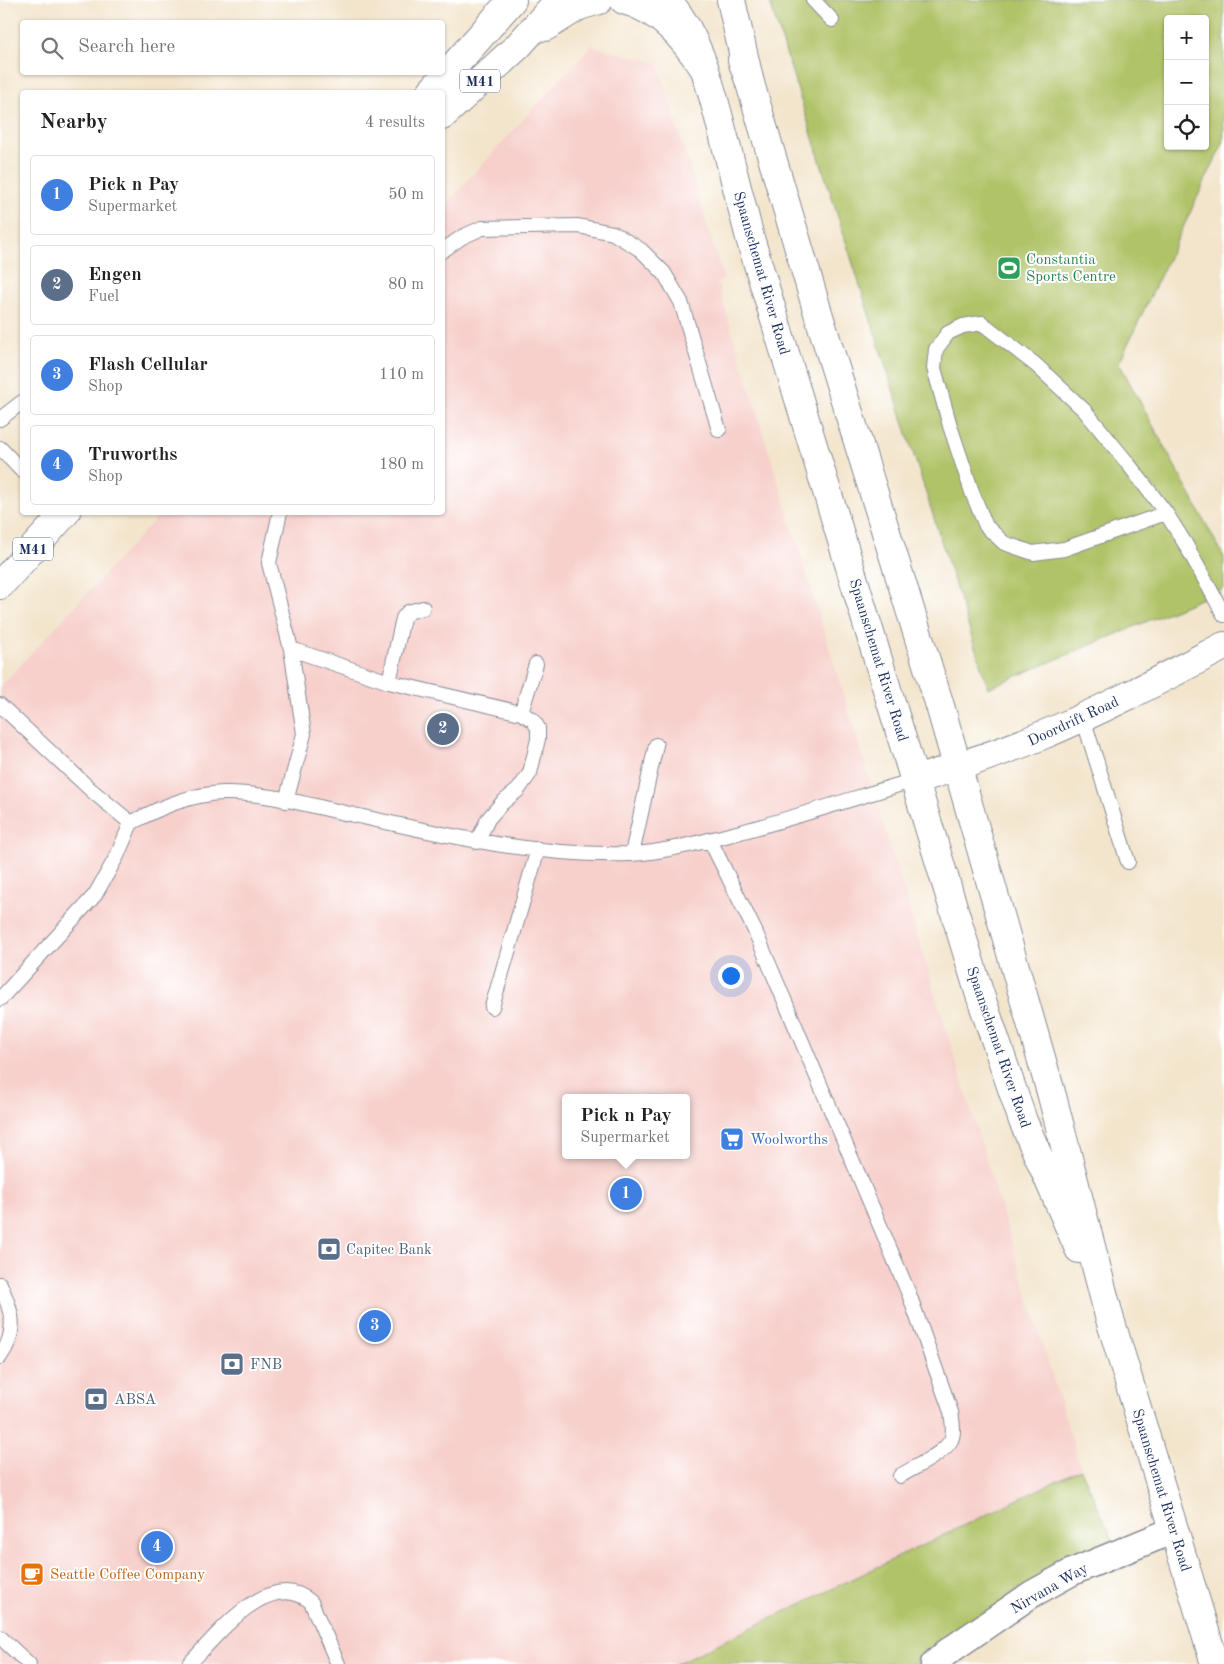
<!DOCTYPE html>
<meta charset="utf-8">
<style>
:root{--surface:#fff;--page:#f6f6f6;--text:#202124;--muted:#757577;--line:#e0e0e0;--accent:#7c3aed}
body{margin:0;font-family:"Old Standard TT",serif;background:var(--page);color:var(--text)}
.controls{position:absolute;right:15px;top:15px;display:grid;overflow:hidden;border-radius:5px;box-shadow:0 1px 4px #0004}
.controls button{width:45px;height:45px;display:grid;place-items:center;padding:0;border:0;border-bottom:1px solid var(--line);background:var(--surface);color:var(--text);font:25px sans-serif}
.you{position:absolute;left:730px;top:975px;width:18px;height:18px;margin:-12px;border:4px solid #fff;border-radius:50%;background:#1a73e8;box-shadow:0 0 0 8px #1a73e833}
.badge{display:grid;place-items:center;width:32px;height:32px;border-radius:50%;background:var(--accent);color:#fff;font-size:16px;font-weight:700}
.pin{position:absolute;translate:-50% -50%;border:2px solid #fff;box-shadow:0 1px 5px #0006}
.popup{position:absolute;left:562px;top:1094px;width:128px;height:65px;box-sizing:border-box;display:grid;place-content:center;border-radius:5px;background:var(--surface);filter:drop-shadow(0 1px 4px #0005);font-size:16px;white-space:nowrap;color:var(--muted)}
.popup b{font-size:19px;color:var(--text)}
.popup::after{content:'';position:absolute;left:50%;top:100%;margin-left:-10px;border:10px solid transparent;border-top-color:var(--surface)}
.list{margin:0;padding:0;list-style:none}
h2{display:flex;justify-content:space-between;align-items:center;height:65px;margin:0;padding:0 20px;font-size:21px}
h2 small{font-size:16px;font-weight:400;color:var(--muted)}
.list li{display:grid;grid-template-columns:32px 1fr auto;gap:15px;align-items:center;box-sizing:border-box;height:80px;margin:0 10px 10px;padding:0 10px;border:1px solid var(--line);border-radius:5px}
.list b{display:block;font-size:19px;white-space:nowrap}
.list p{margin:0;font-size:16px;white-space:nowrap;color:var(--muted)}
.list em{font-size:16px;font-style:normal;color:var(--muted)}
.icon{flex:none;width:28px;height:28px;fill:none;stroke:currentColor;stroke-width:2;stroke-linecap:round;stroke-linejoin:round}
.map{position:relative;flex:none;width:1224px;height:1664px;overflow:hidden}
.search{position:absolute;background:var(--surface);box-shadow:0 1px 4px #0004;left:20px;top:20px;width:425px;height:55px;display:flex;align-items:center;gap:12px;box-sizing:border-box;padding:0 18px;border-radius:5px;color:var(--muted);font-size:19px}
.panel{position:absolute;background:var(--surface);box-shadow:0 1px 4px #0004;left:20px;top:90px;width:425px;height:425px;border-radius:5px}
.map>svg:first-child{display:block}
.built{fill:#f7d0cc;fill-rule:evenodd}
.green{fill:#b0c367;stroke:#667962;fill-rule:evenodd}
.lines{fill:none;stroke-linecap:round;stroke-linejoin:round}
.service-casing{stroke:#878a95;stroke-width:16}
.minor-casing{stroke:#878a95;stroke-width:29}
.tertiary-casing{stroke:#878a95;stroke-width:30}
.secondary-casing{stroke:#878a95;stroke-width:30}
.primary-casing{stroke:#878a95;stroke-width:30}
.service{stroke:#fff;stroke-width:14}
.minor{stroke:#fff;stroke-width:26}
.tertiary{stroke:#fff;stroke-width:28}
.secondary{stroke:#fff;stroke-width:28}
.primary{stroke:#fff;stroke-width:28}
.labels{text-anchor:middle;stroke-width:4;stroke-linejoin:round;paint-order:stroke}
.shield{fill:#fff;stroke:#5f6d8e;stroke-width:1}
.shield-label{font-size:14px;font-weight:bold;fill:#1b2f5e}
.leisure-label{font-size:15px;fill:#27864d;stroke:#fff;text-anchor:start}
.street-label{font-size:15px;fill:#1b2f5e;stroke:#fff}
.shop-label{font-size:15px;fill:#366cbe;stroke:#fff;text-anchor:start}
.service-label{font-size:15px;fill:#4e5e75;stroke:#fff;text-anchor:start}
.food-label{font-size:15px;fill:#c56008;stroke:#fff;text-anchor:start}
</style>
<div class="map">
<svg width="1224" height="1664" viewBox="0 0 1224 1664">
<rect width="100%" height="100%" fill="#fff"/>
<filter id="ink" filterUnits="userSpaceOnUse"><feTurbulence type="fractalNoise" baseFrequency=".02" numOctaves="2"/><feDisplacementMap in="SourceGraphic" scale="10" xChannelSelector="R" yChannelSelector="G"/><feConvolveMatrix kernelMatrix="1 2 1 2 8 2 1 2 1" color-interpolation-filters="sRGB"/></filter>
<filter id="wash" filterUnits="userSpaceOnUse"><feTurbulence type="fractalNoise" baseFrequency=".0096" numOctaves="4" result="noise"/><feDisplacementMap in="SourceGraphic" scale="20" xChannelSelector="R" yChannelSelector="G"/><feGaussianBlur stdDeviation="1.12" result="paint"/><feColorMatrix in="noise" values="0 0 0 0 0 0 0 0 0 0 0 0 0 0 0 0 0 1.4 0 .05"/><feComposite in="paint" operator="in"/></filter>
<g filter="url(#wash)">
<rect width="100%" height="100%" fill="#f3e5cc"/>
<!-- built -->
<path class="built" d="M591 46 658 63 724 280 717 282 1081 1469 676 1664H0V687L161 513 442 512 443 207ZM566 1098H686V1155H566Z"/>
<!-- green -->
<path class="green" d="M769 0H1224V141L1119 363 1224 557V589L988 688ZM1168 19H1205V146H1168Z
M1081 1469 1117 1549 941 1664H676Z"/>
</g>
<g filter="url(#ink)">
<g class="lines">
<!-- service casing -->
<g class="service-casing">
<path id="service" d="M813 0 832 20
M442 251 462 237 482 228 578 226 613 233 641 250 664 273 681 302 719 430
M0 419 22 402
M0 448 22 471
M280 512 269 563 291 649 304 734 286 801
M1166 513 1064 549 1033 553 1004 543 986 526 973 495 950 426 934 368 936 349 948 333 963 326 982 323 1036 365 1085 411 1126 461 1166 513 1186 545 1224 615
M291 649 389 682 403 618 408 612 423 608
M389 682 521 713 536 664
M0 705 91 790 131 823C159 808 190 794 223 793 267 792 311 806 354 815 445 835 536 857 630 854 661 853 702 842 733 834 794 818 854 798 915 780
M1083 718 1128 862
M710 840 755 931 909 1294 951 1412C952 1421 955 1432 951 1440 944 1454 914 1467 900 1476
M477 842 488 819 502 803 518 790 530 773 538 739V728L533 720 521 713
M632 854 656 745
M0 999 95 895 117 856 131 823
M492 1007 538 849
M0 1284C12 1312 19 1330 0 1357
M0 1637 29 1664
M189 1664C216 1637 269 1566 311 1602L338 1664"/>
</g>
<!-- minor casing -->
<g class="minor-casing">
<path id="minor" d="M934 1664 946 1653 1032 1594 1072 1572 1174 1530"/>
</g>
<!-- tertiary casing -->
<g class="tertiary-casing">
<path id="tertiary" d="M915 780C957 767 998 754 1038 737 1102 711 1163 678 1224 646"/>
</g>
<!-- secondary casing -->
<g class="secondary-casing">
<path id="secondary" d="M667 0C701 38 712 93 725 141 733 173 742 206 750 238L979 992 1023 1121 1079 1249
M742 60 750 83 818 313 940 706 1052 1096 1109 1316 1215 1664"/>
</g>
<!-- primary casing -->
<g class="primary-casing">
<path id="primary" d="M624 0C661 10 683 38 704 68
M731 0 750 83
M545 27 579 6 599 0
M431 92 512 0
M442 116 518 46 559 0
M0 585 66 512"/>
</g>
<!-- service -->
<use href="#service" class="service"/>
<!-- minor -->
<use href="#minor" class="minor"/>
<!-- tertiary -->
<use href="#tertiary" class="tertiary"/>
<!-- secondary -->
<use href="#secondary" class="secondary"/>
<!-- primary -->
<use href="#primary" class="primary"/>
</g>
</g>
<!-- icons -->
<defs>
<g id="stadium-square" transform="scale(1.25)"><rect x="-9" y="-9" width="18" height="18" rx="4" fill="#2e9e5b" stroke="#fff"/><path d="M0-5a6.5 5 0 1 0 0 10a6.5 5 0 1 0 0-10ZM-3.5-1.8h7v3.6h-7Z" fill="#fff"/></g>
<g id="supermarket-square" transform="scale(1.25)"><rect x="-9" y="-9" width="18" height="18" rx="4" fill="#3f7fe0" stroke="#fff"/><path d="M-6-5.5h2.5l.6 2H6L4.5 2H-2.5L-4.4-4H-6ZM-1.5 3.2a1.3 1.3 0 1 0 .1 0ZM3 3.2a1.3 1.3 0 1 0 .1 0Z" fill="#fff"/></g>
<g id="bank-square" transform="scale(1.25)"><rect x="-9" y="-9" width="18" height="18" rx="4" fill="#5c6f8a" stroke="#fff"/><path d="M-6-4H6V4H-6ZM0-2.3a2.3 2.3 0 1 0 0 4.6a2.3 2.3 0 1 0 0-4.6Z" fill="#fff"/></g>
<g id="cafe-square" transform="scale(1.25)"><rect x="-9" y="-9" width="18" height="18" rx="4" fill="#e8710a" stroke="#fff"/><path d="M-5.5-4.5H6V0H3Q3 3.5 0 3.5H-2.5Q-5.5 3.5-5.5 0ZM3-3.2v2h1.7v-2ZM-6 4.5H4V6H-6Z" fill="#fff"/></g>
</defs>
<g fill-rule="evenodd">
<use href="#stadium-square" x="1009" y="268"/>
<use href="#supermarket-square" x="732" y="1139"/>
<use href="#bank-square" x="329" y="1249"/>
<use href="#bank-square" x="232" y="1364"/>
<use href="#bank-square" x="96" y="1399"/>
<use href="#cafe-square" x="32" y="1574"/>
</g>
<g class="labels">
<!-- shield labels -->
<g class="shield">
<rect x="460" y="69.5" width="40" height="23" rx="4"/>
<rect x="13" y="537.5" width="40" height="23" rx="4"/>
</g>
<g class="shield-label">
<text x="480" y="86">M41</text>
<text x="33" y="554">M41</text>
</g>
<!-- leisure labels -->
<g class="leisure-label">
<text x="1026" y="264">Constantia<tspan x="1026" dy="17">Sports Centre</tspan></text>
</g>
<!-- street labels -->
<g class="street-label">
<text transform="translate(762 273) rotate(74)" y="5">Spaanschemat River Road</text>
<text transform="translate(879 660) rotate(73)" y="5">Spaanschemat River Road</text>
<text transform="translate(1073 721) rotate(-25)" y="5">Doordrift Road</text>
<text transform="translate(999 1047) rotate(71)" y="5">Spaanschemat River Road</text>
<text transform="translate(1162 1490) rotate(73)" y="5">Spaanschemat River Road</text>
<text transform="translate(1049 1588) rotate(-30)" y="5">Nirvana Way</text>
</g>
<!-- shop labels -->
<g class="shop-label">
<text x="750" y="1144">Woolworths</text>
</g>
<!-- service labels -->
<g class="service-label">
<text x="346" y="1254">Capitec Bank</text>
<text x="250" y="1369">FNB</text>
<text x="114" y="1404">ABSA</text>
</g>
<!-- food labels -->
<g class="food-label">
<text x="50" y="1579">Seattle Coffee Company</text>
</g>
</g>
</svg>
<div class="controls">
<button>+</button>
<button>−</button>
<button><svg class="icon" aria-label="locate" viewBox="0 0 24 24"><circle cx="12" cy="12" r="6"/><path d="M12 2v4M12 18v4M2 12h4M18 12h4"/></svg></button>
</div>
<div class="you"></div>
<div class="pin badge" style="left:626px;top:1194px;background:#3f7fe0">1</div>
<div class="popup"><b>Pick n Pay</b>Supermarket</div>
<div class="pin badge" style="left:443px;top:729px;background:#5c6f8a">2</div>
<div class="pin badge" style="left:375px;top:1326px;background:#3f7fe0">3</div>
<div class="pin badge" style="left:157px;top:1547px;background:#3f7fe0">4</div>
<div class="search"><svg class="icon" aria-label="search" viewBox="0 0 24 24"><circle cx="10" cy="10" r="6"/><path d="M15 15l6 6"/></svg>Search here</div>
<section class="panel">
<h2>Nearby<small>4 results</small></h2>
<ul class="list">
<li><span class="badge" style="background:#3f7fe0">1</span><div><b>Pick n Pay</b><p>Supermarket</p></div><em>50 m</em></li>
<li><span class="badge" style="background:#5c6f8a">2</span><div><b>Engen</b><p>Fuel</p></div><em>80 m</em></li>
<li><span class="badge" style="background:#3f7fe0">3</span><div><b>Flash Cellular</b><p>Shop</p></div><em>110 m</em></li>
<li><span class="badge" style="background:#3f7fe0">4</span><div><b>Truworths</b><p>Shop</p></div><em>180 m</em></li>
</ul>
</section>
</div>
